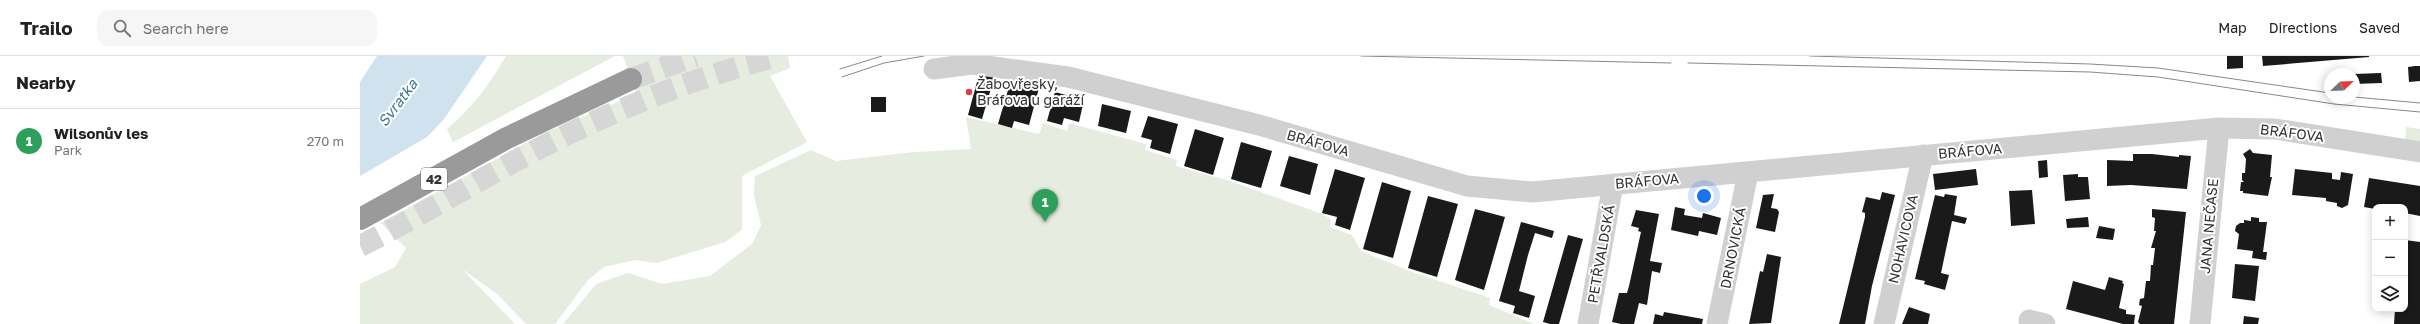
<!DOCTYPE html>
<meta charset="utf-8">
<style>
:root{--surface:#fff;--page:#f6f6f6;--text:#202124;--muted:#757577;--line:#e0e0e0;--accent:#0b8043}
body{margin:0;font-family:"Golos Text",sans-serif;background:var(--page);color:var(--text)}
.controls{position:absolute;right:12px;bottom:12px;display:grid;overflow:hidden;border-radius:8px;box-shadow:0 2px 10px #0003}
.controls button{width:36px;height:36px;display:grid;place-items:center;padding:0;border:0;border-bottom:1px solid var(--line);background:var(--surface);color:var(--text);font:20px sans-serif}
.compass{position:absolute;left:1964px;top:12px;width:36px;height:36px;border-radius:50%;background:var(--surface);box-shadow:0 2px 10px #0003;rotate:67deg}
.you{position:absolute;left:1344px;top:140px;width:14px;height:14px;margin:-10px;border:3px solid #fff;border-radius:50%;background:#1a73e8;box-shadow:0 0 0 6px #1a73e833}
.badge{display:grid;place-items:center;width:26px;height:26px;border-radius:50%;background:var(--accent);color:#fff;font-size:13px;font-weight:700}
.pin{position:absolute;translate:-50% -33px;filter:drop-shadow(0 1px 2px #0008)}
.pin::after{content:'';position:absolute;top:21px;width:14px;height:12px;background:inherit;clip-path:polygon(0 0,100% 0,50% 100%)}
.list{margin:0;padding:0;list-style:none}
h2{display:flex;justify-content:space-between;align-items:center;height:52px;margin:0;padding:0 16px;font-size:17px}
h2 small{font-size:13px;font-weight:400;color:var(--muted)}
.list li{display:grid;grid-template-columns:26px 1fr auto;gap:12px;align-items:center;box-sizing:border-box;height:64px;padding:0 16px;border-top:1px solid var(--line)}
.list b{display:block;font-size:15px;white-space:nowrap}
.list p{margin:0;font-size:13px;white-space:nowrap;color:var(--muted)}
.list em{font-size:13px;font-style:normal;color:var(--muted)}
.icon{flex:none;width:22px;height:22px;fill:none;stroke:currentColor;stroke-width:2;stroke-linecap:round;stroke-linejoin:round}
.map{position:relative;flex:none;width:2060px;height:268px;overflow:hidden}
header{display:flex;align-items:center;gap:24px;box-sizing:border-box;height:56px;padding:0 20px;background:var(--surface);border-bottom:1px solid var(--line)}
header strong{font-size:19px}
nav{display:flex;gap:22px;margin-inline-start:auto;font-size:14px}
.search{width:280px;height:36px;background:var(--page);display:flex;align-items:center;gap:10px;box-sizing:border-box;padding:0 14px;border-radius:12px;color:var(--muted);font-size:15px}
main{display:flex}
aside{flex:1;background:var(--surface)}
.map>svg:first-child{display:block}
.green{fill:#e6ecdf}
.water{fill:#cfe2ee}
.building{fill:#1a1a1a}
.lines{fill:none;stroke-linecap:round;stroke-linejoin:round}
.highway-tunnel{stroke:#d6d6d6;stroke-width:22;stroke-dasharray:22 11;stroke-linecap:butt}
.minor{stroke:#d0d0d0;stroke-width:21}
.highway{stroke:#9a9a9a;stroke-width:22}
.tram{stroke:#888;stroke-width:1}
.poi-dot{fill:#e63946;stroke:#fff;stroke-width:1.5}
.labels{text-anchor:middle;stroke-width:4;stroke-linejoin:round;paint-order:stroke}
.shield{fill:#fff;stroke:#707070;stroke-width:1}
.shield-label{font-size:13px;font-weight:bold;fill:#333}
.poi-label{font-size:14px;fill:#333;stroke:#fff;text-anchor:start}
.street-label{font-size:14px;fill:#333;stroke:#fff}
.water-label{font-size:15px;font-style:italic;fill:#3f7597;stroke:#fff}
</style>
<header>
<strong>Trailo</strong>
<div class="search"><svg class="icon" aria-label="search" viewBox="0 0 24 24"><circle cx="10" cy="10" r="6"/><path d="M15 15l6 6"/></svg>Search here</div>
<nav><a>Map</a><a>Directions</a><a>Saved</a></nav>
</header>
<main>
<aside>
<h2>Nearby<small></small></h2>
<ul class="list">
<li><span class="badge" style="background:#2e9e5b">1</span><div><b>Wilsonův les</b><p>Park</p></div><em>270 m</em></li>
</ul>
</aside>
<div class="map">
<svg width="2060" height="268" viewBox="0 0 2060 268">
<rect width="100%" height="100%" fill="#fff"/>
<!-- green -->
<path class="green" d="M146 0H255L93 86 87 73C112 52 130 28 146 0Z
M263 0H428L430 12 410 20 447 86 382 120V174L365 186 297 207 275 204 244 211 228 224 195 268H166L137 238 102 213 155 268H0V228L35 211 46 192 21 167 182 78 276 38Z
M606 61 679 78 683 67 707 75 709 67 786 88 785 94 817 104 816 110 870 125 962 158 971 163 970 171 992 179 1001 195 1052 216 1130 242 1129 249 1174 268H203L236 228 268 217 302 228 350 220 393 187 401 169 394 139 395 120 451 94 476 105 554 96 611 93Z
M2046 71 2060 73V87L2045 85Z"/>
<!-- water -->
<path class="water" d="M17 0H127L84 63 67 81 0 120V26Z"/>
<!-- building -->
<path class="building" d="M1867 0H1883V12L1867 13Z
M1902 0H2009V1L1903 10Z
M2055 10H2060V25L2049 26 2048 11Z
M620 15 635 19 622 63 608 59Z
M2021 17 2022 27 1994 28V18Z
M651 24 679 32 669 69 654 65 652 72 638 68Z
M695 36 724 44 719 66 704 62 702 69 687 65Z
M511 41H526V56H511Z
M742 48 771 55 766 77 738 70Z
M788 60 818 68 810 98 790 92 792 84 781 81Z
M835 73 864 82 853 119 824 110Z
M881 86 912 95 901 132 871 123Z
M1890 93 1893 97 1912 99 1910 121H1912L1908 140 1883 137V135H1880L1881 126H1884L1882 124V117H1885L1886 103 1883 98Z
M1773 98H1792L1819 101V99L1831 100 1827 133 1771 129 1747 130V104L1773 105Z
M929 100 958 108 950 139 920 130Z
M1687 104 1688 121 1679 122 1678 105Z
M975 113 1005 122 990 174 975 169 977 161 962 157Z
M1616 113 1618 129 1575 134 1573 118Z
M1935 113 1972 117V123L1980 124 1981 116 1993 118 1988 149 1982 152 1977 150V147L1966 145V142L1932 139Z
M1718 118V121H1728L1730 143 1705 145 1703 119Z
M2009 122 2060 130V160L2045 157V151L2015 153 2004 151Z
M1022 126 1051 135 1033 202 1003 193Z
M1672 134 1675 168 1651 170 1649 135Z
M1522 136 1535 139 1512 230 1505 268H1479L1505 161V157L1502 156 1506 141 1520 144Z
M1414 138 1411 152 1417 153 1419 156 1415 176 1396 172 1403 139Z
M1585 138 1597 140 1594 159 1607 162 1605 168 1592 165 1581 217 1589 219 1585 234 1564 228 1565 225 1555 223 1575 139 1584 141Z
M1068 140 1098 148 1077 221 1048 212Z
M1315 151 1325 153 1324 159 1342 162 1343 157 1361 162 1357 179 1339 175 1338 180 1311 174Z
M1115 153 1145 161 1124 234 1095 224Z
M1792 153 1826 156 1814 268H1780L1778 266 1782 250 1779 249 1780 243 1784 242 1786 225H1790L1791 209H1793L1795 192H1791L1796 175H1794L1795 162 1792 161Z
M1276 154 1299 158 1290 205 1302 207 1300 217 1292 215 1287 249 1279 247 1274 268H1261L1252 266 1259 237H1267L1269 230 1281 176 1278 175 1279 172 1271 170Z
M1728 161 1729 171 1707 172 1706 163Z
M1891 161 1899 162V166H1907L1903 196H1907L1906 204 1892 202 1893 195 1877 193 1879 178 1875 175 1876 170 1880 167H1884V164L1891 165Z
M1161 166 1194 175 1192 182 1175 177 1168 199 1159 235 1175 240 1169 262 1153 257 1155 250 1139 245Z
M1739 170 1755 173 1753 184 1736 182Z
M1208 179 1223 183 1199 268H1190L1183 266Z
M2045 184 2060 186V268H2034L2035 253H2045Z
M1407 198 1421 201 1411 267 1389 268 1400 215 1403 216Z
M1875 208 1899 210 1895 245 1872 242Z
M1749 221 1763 225 1762 227 1764 228 1759 252 1766 254V258L1775 259 1774 268H1763L1706 253 1713 225 1745 234Z
M1549 251 1570 258 1568 268H1542Z
M1304 256 1343 263 1342 268H1293L1295 258 1303 260Z
M1884 260 1899 262 1898 268H1883Z"/>
<g class="lines">
<!-- highway-tunnel -->
<path class="highway-tunnel" d="M271 23 335 0
M0 190C54 163 105 132 157 104 239 60 329 22 419 0"/>
<!-- minor -->
<path class="minor" d="M574 13 612 8 708 21 899 69 1107 130 1172 136 1859 72 1915 73 2060 96
M1669 264 1685 268
M1228 268 1253 128
M1357 268 1388 117
M1524 268 1563 99
M1840 268 1859 72"/>
<!-- highway -->
<path class="highway" d="M0 163 147 82 271 23"/>
<!-- tram -->
<path class="tram" d="M1001 0 1311 7
M1450 0 1730 8 1798 12 1970 37
M1328 7 1730 16 1798 21 1974 48 2060 56
M480 13 522 0
M482 21 524 7 564 0
M1994 41 2060 47"/>
</g>
<!-- markers -->
<circle class="poi-dot" cx="609" cy="36" r="4"/>
<g class="labels">
<!-- shield labels -->
<rect class="shield" x="61" y="112" width="26" height="22" rx="3"/>
<g class="shield-label">
<text x="74" y="128">42</text>
</g>
<!-- poi labels -->
<g class="poi-label">
<text x="617" y="33">Žabovřesky,<tspan x="617" dy="16">Bráfova u garáží</tspan></text>
</g>
<!-- street labels -->
<g class="street-label">
<text transform="translate(1932 77) rotate(7)" y="5">BRÁFOVA</text>
<text transform="translate(958 87) rotate(16)" y="5">BRÁFOVA</text>
<text transform="translate(1610 95) rotate(-5)" y="5">BRÁFOVA</text>
<text transform="translate(1287 125) rotate(-5)" y="5">BRÁFOVA</text>
<text transform="translate(1849 170) rotate(-85)" y="5">JANA NEČASE</text>
<text transform="translate(1543 183) rotate(-77)" y="5">NOHAVICOVA</text>
<text transform="translate(1373 192) rotate(-79)" y="5">DRNOVICKÁ</text>
<text transform="translate(1241 198) rotate(-80)" y="5">PETŘVALDSKÁ</text>
</g>
<!-- water labels -->
<g class="water-label">
<text transform="translate(38 47) rotate(-53)" y="5">Svratka</text>
</g>
</g>
</svg>
<div class="controls">
<button>+</button>
<button>−</button>
<button><svg class="icon" aria-label="layers" viewBox="0 0 24 24"><path d="M12 4l9 5-9 5-9-5zM3 14l9 5 9-5"/></svg></button>
</div>
<svg class="compass" viewBox="-18 -18 36 36"><path d="M0-13l5 13h-10z" fill="#e53935"/><path d="M0 13l5-13h-10z" fill="#757577"/></svg>
<div class="you"></div>
<div class="pin badge" style="left:685px;top:166px;background:#2e9e5b">1</div>
</div>
</main>
